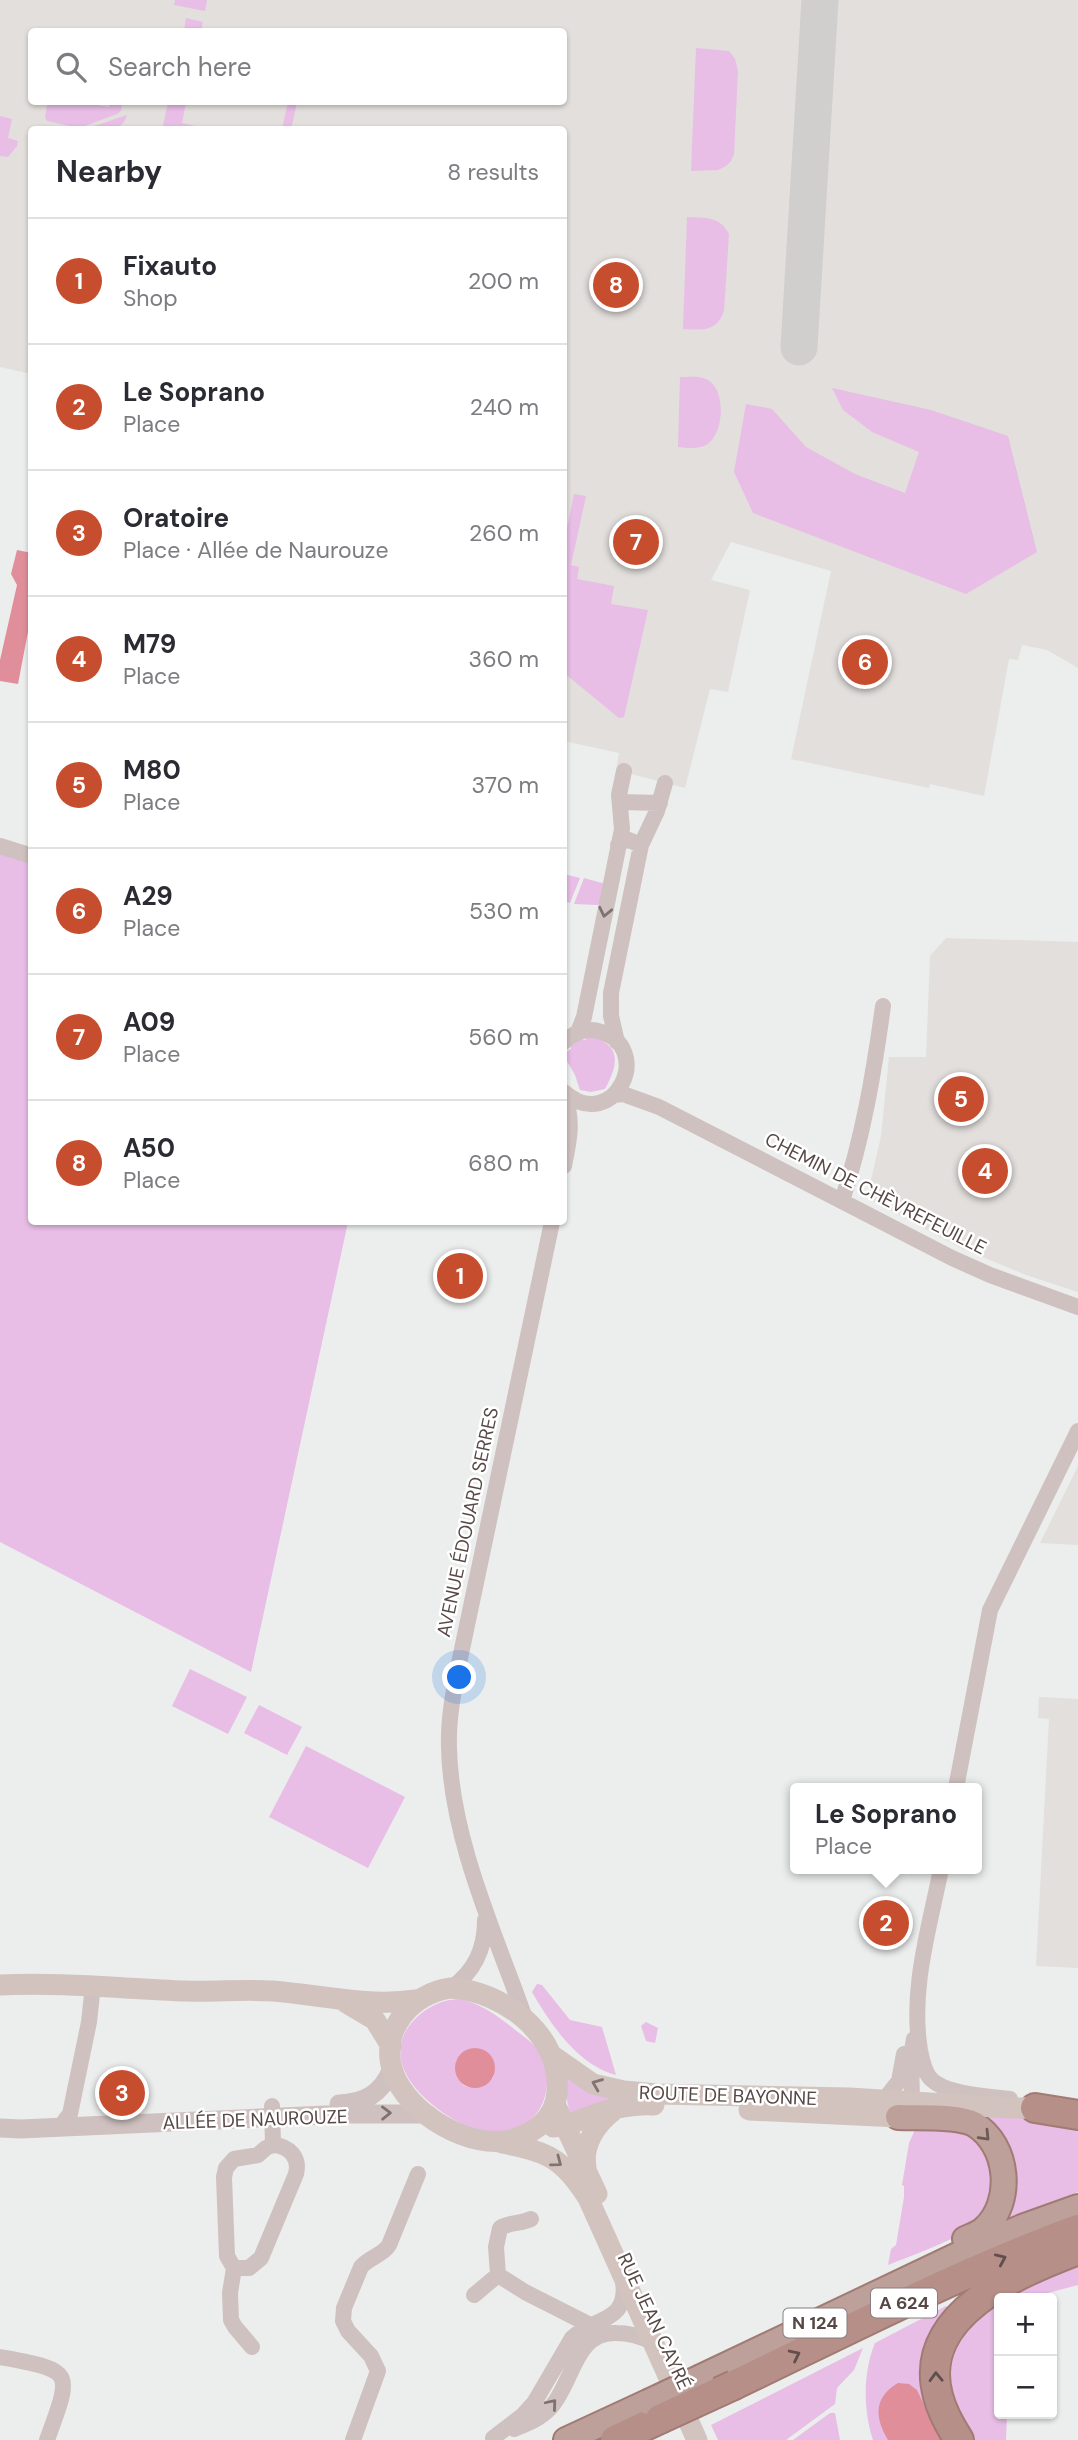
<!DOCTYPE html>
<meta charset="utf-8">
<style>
:root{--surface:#fff;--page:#f7f7f7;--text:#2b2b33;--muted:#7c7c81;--line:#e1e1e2;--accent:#c64d2d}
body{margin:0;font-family:"DM Sans",sans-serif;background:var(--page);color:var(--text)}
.controls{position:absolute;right:21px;bottom:21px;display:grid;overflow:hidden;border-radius:7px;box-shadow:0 2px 5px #0004}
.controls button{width:63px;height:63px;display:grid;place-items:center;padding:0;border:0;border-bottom:2px solid var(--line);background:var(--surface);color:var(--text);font:35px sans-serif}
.you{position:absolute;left:460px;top:1678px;width:24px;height:24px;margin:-18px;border:5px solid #fff;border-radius:50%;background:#1a73e8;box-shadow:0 0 0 10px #1a73e833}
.badge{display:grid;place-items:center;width:46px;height:46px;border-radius:50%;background:var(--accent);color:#fff;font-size:23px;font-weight:700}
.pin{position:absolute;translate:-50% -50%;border:4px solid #fff;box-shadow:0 2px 7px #0006}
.popup{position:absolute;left:790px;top:1783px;width:192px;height:91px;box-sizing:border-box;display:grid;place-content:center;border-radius:7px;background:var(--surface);filter:drop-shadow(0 2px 5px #0005);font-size:23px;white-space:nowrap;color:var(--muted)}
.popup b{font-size:26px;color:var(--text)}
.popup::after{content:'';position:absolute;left:50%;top:100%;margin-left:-14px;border:14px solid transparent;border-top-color:var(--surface)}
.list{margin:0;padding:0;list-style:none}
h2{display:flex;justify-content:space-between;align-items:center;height:91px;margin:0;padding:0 28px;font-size:30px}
h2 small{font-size:23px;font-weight:400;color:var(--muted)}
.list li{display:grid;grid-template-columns:46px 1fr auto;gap:21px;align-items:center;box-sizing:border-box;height:126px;padding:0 28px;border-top:2px solid var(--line)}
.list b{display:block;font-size:26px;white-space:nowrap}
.list p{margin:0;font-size:23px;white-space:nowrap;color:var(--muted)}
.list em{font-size:23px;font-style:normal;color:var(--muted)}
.icon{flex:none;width:38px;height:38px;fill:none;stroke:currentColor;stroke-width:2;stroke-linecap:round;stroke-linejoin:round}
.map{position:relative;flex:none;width:1078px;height:2440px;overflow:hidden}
.search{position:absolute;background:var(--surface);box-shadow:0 2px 5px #0004;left:28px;top:28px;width:539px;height:77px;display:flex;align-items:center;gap:18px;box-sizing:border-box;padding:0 24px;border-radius:7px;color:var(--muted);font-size:26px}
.panel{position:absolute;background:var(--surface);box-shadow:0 2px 5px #0004;left:28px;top:126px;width:539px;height:1099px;border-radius:7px}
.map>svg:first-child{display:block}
.airport{fill:#e3dfdd;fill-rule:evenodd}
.green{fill:#e8bde6;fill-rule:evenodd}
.water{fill:#e08f9a}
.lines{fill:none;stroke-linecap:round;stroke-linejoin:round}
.taxiway{stroke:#d0cfce;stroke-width:37}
.trunk-casing{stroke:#a17b73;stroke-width:28}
.motorway-casing{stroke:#a17b73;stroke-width:32}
.minor{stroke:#cfc1c0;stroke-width:16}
.tertiary{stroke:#cfc1c0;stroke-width:19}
.secondary{stroke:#d2c3bf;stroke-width:21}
.trunk{stroke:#bea09a;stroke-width:24}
.motorway{stroke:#b58f88;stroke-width:28}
.trunk-bridge-casing{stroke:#a17b73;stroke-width:28;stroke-linecap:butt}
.motorway-bridge-casing{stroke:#a17b73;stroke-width:32;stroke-linecap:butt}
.trunk-bridge{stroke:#bea09a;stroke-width:24}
.motorway-bridge{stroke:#b58f88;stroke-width:28}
.oneway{stroke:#807271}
.oneway2{stroke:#817370}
.oneway3{stroke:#6b5a57}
.oneway4{stroke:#604f4d}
.labels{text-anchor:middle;stroke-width:5;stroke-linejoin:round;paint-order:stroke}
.shield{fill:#fff;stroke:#897f7e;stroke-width:2}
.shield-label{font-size:18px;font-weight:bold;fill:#564846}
.street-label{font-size:19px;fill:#564846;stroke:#fff}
</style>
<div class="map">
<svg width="1078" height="2440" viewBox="0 0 1078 2440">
<rect width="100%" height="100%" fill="#ebeeed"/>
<!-- airport -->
<path class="airport" d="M0 0H1078V668L1047 650 1022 645 1018 660 1009 659 984 796 930 784 929 788 791 759 831 571 731 542 711 580 750 590 728 692 710 689 685 788 616 770 619 753 564 741V130H32L31 374 0 367ZM32 32H564V102H32Z
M946 938 1078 942V1292L1026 1275 961 1248 867 1198 881 1136 889 1057H926L930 956Z
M1078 1466V1545L1040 1543Z
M1039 1697 1078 1699V1968L1036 1966 1049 1719 1038 1718Z"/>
<!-- green -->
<path class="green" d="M175 0H207L205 11 174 5Z
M186 18 203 22 201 31H184Z
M696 48 729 51 735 59 738 71 734 154 731 161 726 166 718 170 691 171Z
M50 102H81L109 107 111 102H122L121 111 117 114 79 128 47 121 45 118 47 105H49Z
M168 102H186L182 123 195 126V129L163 126Z
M288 102 297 103 291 129H282Z
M127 115C122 134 102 130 86 129Z
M0 116 12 119 8 138 18 141 17 146 8 157 0 156Z
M687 217C705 218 720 216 729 234L724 311C717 332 702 330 683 329Z
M680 377C687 377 697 376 703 378 726 384 725 428 710 442 702 450 688 448 678 447Z
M832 388 931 410 1008 436 1037 552 966 594 753 513 734 472 746 404 772 409 806 447 855 474 905 493 919 452 872 432 843 410Z
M574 494 586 496 571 565 579 567 577 579 614 586 611 604 648 610 624 717 619 718 564 673V543Z
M0 851 31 861 32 1222H348L251 1672 0 1542Z
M564 874 580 878 570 903 564 901Z
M584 878 609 885 605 898 598 905 574 904Z
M588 1036C595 1036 598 1038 604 1042 623 1053 613 1074 605 1089L591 1092 580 1090 575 1075 564 1056 566 1052 571 1049V1044L578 1039 585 1040Z
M190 1669 247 1697 228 1734 172 1706Z
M259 1705 302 1727 287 1755 244 1733Z
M306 1746 405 1797 368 1868 269 1817Z
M537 1984 542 1985 570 2020 602 2027 616 2075C578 2065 551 2025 532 1992Z
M458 1999C478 2002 493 2013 509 2025 517 2032 527 2038 534 2045 550 2062 551 2091 539 2110 530 2123 520 2129 504 2132 498 2132 489 2135 483 2134 477 2133 470 2127 464 2125 427 2107 374 2061 415 2019 427 2007 441 2000 458 1999ZM465 2051 494 2076C488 2086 474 2091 463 2085L456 2061Z
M646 2022 658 2028 655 2043 646 2041 641 2026Z
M567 2077 610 2097V2102L571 2119 566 2095Z
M954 2111 1015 2114 1078 2124V2192L1000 2222 1010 2184Z
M918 2123C930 2124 950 2122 961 2127 990 2142 1005 2185 987 2214 974 2234 910 2256 888 2265L891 2249 896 2245 904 2197V2186L902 2185 909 2143Z
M1078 2262V2285L1029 2298H999Z
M999 2298V2414H1019V2416L1007 2415 1006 2440H968C954 2404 932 2359 964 2326 974 2315 988 2307 999 2298Z
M946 2306 951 2311 944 2322 951 2440H873C863 2410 863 2372 875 2343Z
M863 2348 854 2370 837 2388 835 2404 786 2440H718L711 2425Z
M830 2413H835L840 2440H793Z"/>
<!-- water -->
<path class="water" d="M17 550 32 553 31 616 18 684 0 681V660L17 585 11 574Z
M455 2068a20 20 0 1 1 40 0a20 20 0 1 1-40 0Z
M898 2383 909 2384 917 2390 941 2440H888C874 2417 874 2397 898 2383Z"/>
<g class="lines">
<!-- taxiway -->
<path class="taxiway" d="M799 347 820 0"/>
<!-- trunk casing -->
<g class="trunk-casing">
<path id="trunk" d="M898 2117C917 2118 957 2115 974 2124 1009 2145 1014 2202 984 2229 979 2234 971 2236 965 2239
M701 2377 966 2251 1022 2227 1078 2207
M566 2440 648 2402"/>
</g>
<!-- motorway casing -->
<g class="motorway-casing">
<path id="motorway" d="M1035 2108 1078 2115
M734 2385C847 2331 960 2272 1078 2229
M615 2440 660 2419
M959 2440C950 2426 942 2412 938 2396 916 2314 1018 2273 1078 2250"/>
</g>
<!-- minor -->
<path class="minor" d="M620 802 660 803
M641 845 657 811 665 783
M0 846 32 856
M578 1032 584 1017 622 829 619 795 624 771
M564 1042C573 1033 586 1028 598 1031 657 1046 614 1136 564 1092
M617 1042 611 1016V993L641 845 626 839 618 845
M564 1095C574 1120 569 1142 564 1166
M614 1095 623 1094 659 1107 952 1258 990 1275 1078 1307
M842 1201C863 1137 874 1072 883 1006
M956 1788 990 1610 1078 1431
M941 1869C929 1929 910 1990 920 2050 922 2060 924 2073 932 2080 948 2095 989 2096 1010 2099
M451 1988C475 1971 485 1949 485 1920
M526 2021C496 1935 451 1840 449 1748 448 1721 453 1694 458 1668L552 1222
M884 2100 899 2081 904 2054
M904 2106 912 2101 911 2056 914 2039
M60 2127 70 2114 89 2022 93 1985
M531 2219C521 2224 510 2222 500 2228L496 2247 498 2275 525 2292 590 2325 594 2331
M234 2268H249L261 2258 296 2174C300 2158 290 2146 273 2145
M474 2295 498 2275
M252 2347 235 2327 231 2320 230 2293 234 2268 227 2256 224 2177 226 2168 234 2159 258 2155 266 2148 273 2145 272 2106
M0 2357C74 2371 73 2369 47 2440
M514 2429C527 2424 542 2418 551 2407 573 2383 575 2331 616 2333 629 2333 640 2336 652 2342
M493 2438 523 2415 534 2403 572 2338C595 2316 629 2323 623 2281
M353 2440 378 2371 371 2356 348 2331 343 2321 344 2308 361 2267C369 2257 382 2256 389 2245L418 2174"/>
<!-- tertiary -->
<path class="tertiary" d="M339 2104C365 2103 381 2094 392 2069
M0 2128 21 2129 347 2114H427"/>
<!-- secondary -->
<path class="secondary" d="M0 1985C63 1982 125 1989 187 1991 216 1992 244 1989 273 1991 321 1995 368 2007 416 2000
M451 1988C503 1991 562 2035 557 2092 555 2117 537 2132 514 2139 471 2152 407 2113 393 2072 379 2031 411 1993 451 1988Z
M345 2002 375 2020 391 2046
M553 2056 593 2084 624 2091 657 2094 849 2098 1011 2108H1035
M555 2104 597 2194
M749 2110 898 2117
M553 2127C571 2126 585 2117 602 2112 619 2107 636 2104 654 2105
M502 2143C547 2152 562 2157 588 2198L697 2440
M586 2167C582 2145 596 2124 613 2111"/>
<!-- trunk -->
<use href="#trunk" class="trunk"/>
<!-- motorway -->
<use href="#motorway" class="motorway"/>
<!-- trunk-bridge casing -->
<g class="trunk-bridge-casing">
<path id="trunk-bridge" d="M648 2402 701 2377"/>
</g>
<!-- motorway-bridge casing -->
<g class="motorway-bridge-casing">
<path id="motorway-bridge" d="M660 2419 734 2385"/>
</g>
<!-- trunk-bridge -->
<use href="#trunk-bridge" class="trunk-bridge"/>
<!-- motorway-bridge -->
<use href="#motorway-bridge" class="motorway-bridge"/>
</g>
<!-- one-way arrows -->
<defs><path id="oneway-chevron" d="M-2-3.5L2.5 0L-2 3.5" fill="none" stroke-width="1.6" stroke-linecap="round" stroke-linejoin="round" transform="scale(1.75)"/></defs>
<g class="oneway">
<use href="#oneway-chevron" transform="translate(605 912) rotate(102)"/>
<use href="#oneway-chevron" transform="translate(386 2113) rotate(-1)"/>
<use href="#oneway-chevron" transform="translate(552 2404) rotate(-50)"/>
</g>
<g class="oneway2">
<use href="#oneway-chevron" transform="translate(597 2084) rotate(-158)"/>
<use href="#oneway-chevron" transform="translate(557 2162) rotate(37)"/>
</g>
<use class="oneway3" href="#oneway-chevron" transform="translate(985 2136) rotate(46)"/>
<g class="oneway4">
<use href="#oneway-chevron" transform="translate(1001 2259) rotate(-24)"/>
<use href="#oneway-chevron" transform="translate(795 2355) rotate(-26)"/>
<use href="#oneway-chevron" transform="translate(936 2377) rotate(-92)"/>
</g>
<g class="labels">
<!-- shield labels -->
<g class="shield">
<rect x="871" y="2288.5" width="66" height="29" rx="5"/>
<rect x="783.5" y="2308.5" width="63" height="29" rx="5"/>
</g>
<g class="shield-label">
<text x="904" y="2309">A 624</text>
<text x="815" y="2329">N 124</text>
</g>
<!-- street labels -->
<g class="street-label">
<text transform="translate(876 1193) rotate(27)" y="7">CHEMIN DE CHÈVREFEUILLE</text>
<text transform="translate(467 1522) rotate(-78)" y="7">AVENUE ÉDOUARD SERRES</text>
<text transform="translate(728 2095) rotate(2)" y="7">ROUTE DE BAYONNE</text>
<text transform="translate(255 2119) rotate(-2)" y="7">ALLÉE DE NAUROUZE</text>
<text transform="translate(655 2321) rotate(65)" y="7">RUE JEAN CAYRÉ</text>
</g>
</g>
</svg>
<div class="controls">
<button>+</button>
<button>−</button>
</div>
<div class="you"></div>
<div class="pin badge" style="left:460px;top:1276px">1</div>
<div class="pin badge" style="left:886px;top:1923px">2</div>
<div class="popup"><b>Le Soprano</b>Place</div>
<div class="pin badge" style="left:122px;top:2093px">3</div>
<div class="pin badge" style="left:985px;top:1171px">4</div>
<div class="pin badge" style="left:961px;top:1099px">5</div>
<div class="pin badge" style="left:865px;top:662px">6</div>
<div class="pin badge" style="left:636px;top:542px">7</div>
<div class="pin badge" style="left:616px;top:285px">8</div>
<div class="search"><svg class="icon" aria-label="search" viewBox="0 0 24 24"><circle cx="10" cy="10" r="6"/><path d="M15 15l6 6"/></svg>Search here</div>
<section class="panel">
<h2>Nearby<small>8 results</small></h2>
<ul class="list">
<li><span class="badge">1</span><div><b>Fixauto</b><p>Shop</p></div><em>200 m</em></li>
<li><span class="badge">2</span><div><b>Le Soprano</b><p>Place</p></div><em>240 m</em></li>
<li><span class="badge">3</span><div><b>Oratoire</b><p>Place · Allée de Naurouze</p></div><em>260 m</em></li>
<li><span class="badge">4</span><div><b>M79</b><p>Place</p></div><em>360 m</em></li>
<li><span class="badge">5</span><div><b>M80</b><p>Place</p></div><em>370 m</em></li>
<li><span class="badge">6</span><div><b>A29</b><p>Place</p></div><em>530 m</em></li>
<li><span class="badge">7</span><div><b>A09</b><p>Place</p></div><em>560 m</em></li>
<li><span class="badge">8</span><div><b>A50</b><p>Place</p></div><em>680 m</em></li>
</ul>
</section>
</div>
